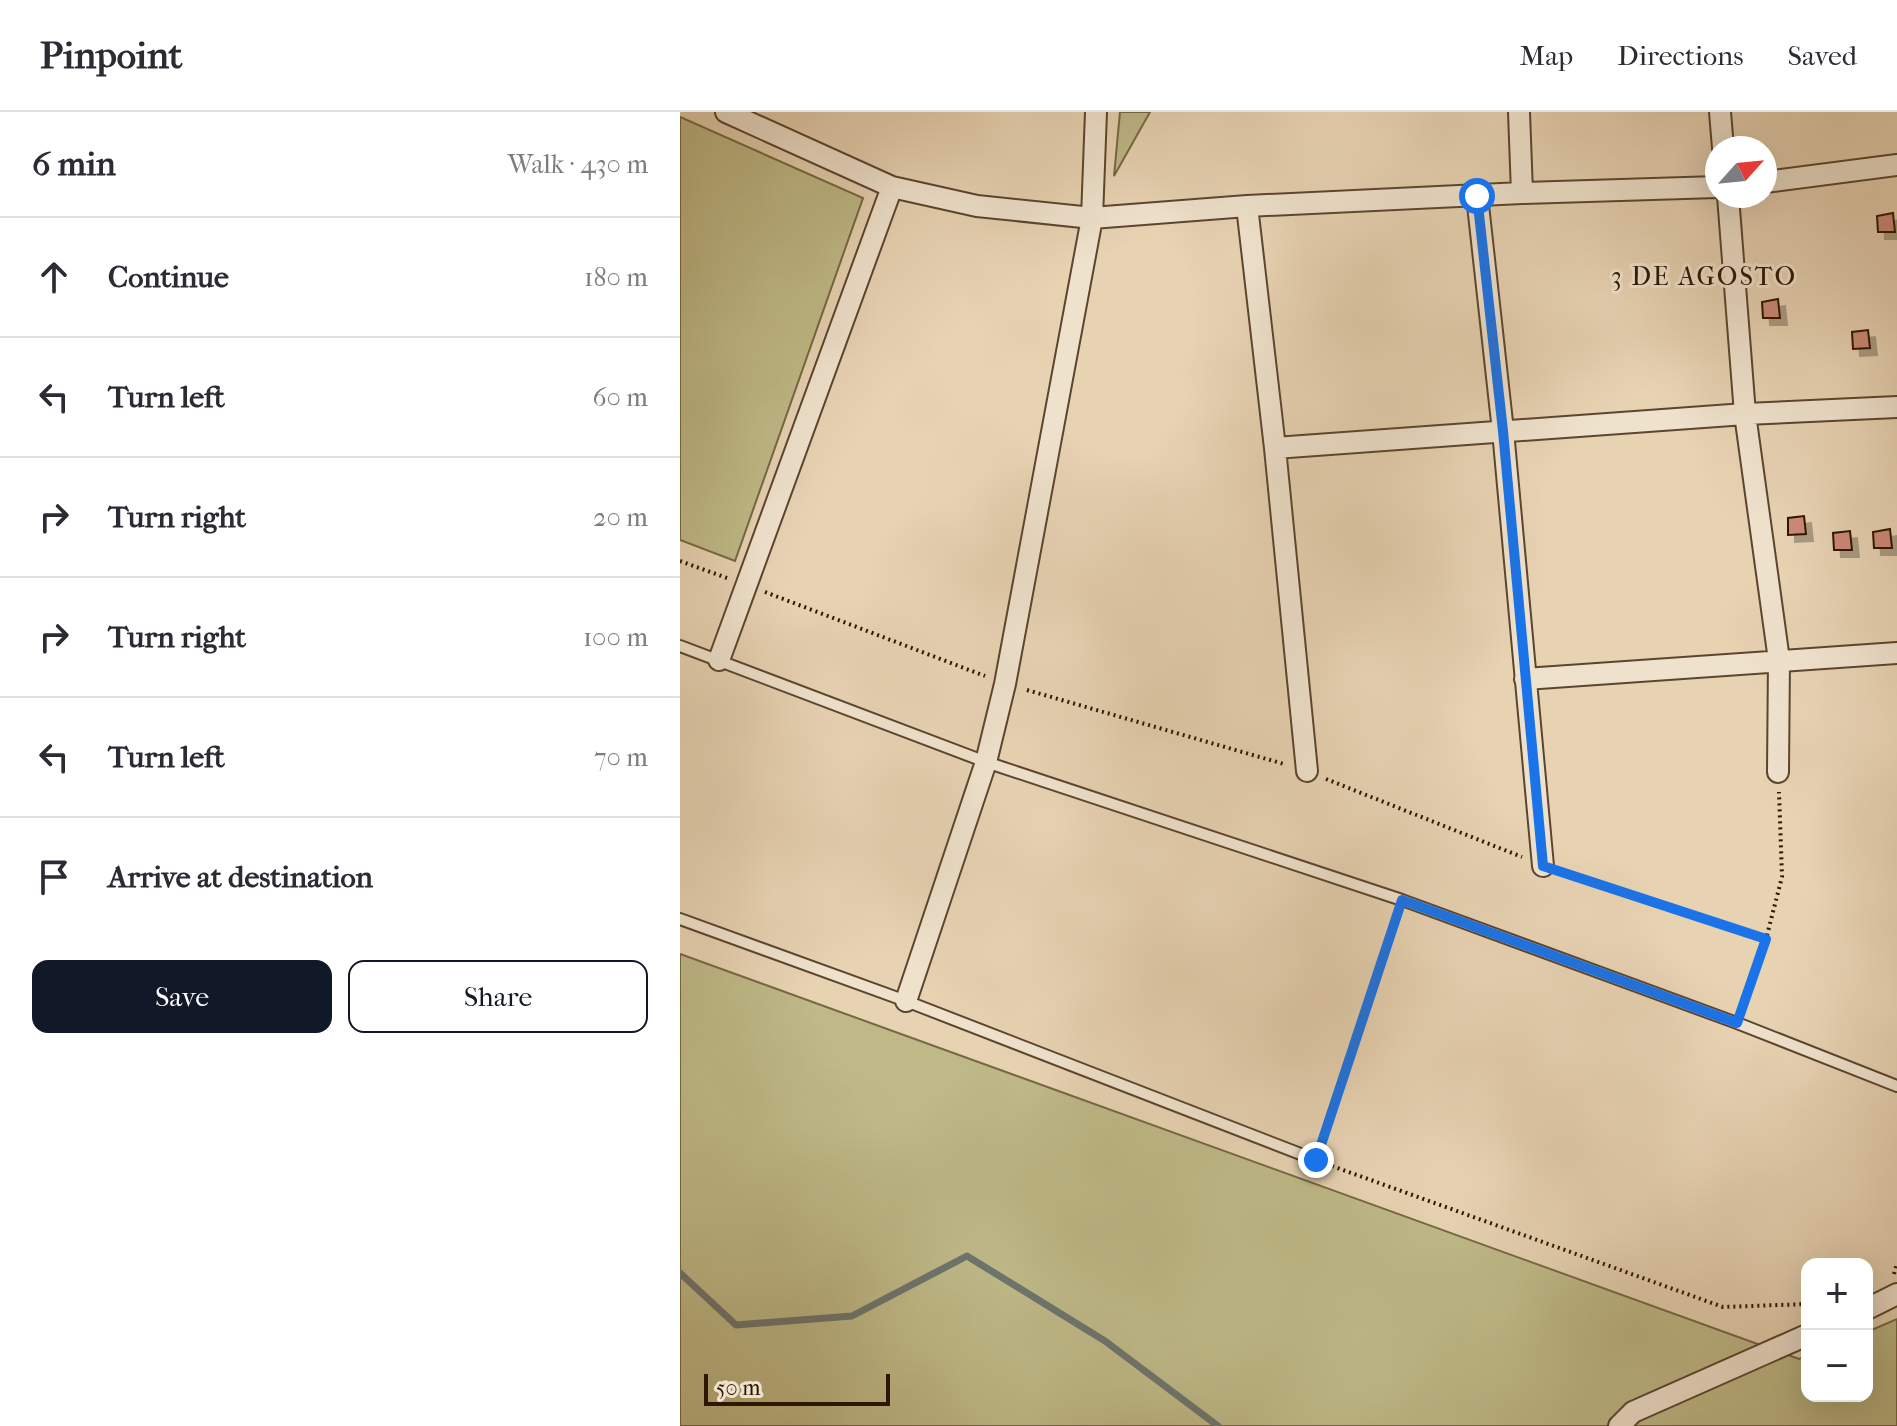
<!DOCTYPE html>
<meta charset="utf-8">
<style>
:root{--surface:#fff;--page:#f2f2f3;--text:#2b2b33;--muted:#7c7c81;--line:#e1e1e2;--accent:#111827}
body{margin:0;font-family:"IM FELL French Canon",serif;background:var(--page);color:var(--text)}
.controls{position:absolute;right:24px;bottom:24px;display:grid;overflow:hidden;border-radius:16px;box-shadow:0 8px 32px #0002}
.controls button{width:72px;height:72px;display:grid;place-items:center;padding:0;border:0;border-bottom:2px solid var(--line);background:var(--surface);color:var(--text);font:40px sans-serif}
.compass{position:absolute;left:1025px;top:24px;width:72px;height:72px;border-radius:50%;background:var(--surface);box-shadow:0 8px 32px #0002;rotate:63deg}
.scale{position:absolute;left:24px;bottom:20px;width:186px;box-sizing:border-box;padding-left:8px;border:4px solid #2d1602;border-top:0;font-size:22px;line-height:28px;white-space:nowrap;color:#2d1602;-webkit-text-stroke:6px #efe2cd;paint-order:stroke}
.stop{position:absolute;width:24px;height:24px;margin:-18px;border:6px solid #1a73e8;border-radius:50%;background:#fff}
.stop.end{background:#1a73e8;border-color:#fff;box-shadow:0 2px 8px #0008}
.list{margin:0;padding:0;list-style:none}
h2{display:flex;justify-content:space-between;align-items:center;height:104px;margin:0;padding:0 32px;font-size:34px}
h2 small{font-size:26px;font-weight:400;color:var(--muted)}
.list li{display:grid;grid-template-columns:52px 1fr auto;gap:24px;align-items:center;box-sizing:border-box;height:120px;padding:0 32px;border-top:2px solid var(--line)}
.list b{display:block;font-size:30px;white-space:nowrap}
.list em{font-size:26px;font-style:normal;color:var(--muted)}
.actions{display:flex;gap:16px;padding:24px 32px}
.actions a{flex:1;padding:18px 0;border:2px solid var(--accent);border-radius:16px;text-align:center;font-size:28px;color:var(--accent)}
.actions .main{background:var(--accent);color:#fff}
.icon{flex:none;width:44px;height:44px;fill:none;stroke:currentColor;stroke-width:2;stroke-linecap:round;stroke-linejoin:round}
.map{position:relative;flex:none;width:1217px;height:1314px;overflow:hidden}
header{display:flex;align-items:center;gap:48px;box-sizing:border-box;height:112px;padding:0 40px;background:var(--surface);border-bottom:2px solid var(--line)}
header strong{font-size:38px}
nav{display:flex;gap:44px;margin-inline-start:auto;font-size:28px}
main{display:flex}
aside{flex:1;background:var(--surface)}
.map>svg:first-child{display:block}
.green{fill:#beb987;stroke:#766844;stroke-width:2}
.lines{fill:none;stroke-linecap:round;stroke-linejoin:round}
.stream{stroke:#6e756d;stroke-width:7}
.building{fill:#cc8978;stroke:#2d1602;stroke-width:2;filter:url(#shadow)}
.service-casing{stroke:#5c452e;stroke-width:14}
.minor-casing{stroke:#5c452e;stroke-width:24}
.path{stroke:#2d1602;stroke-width:4;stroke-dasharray:2 4;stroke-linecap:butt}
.service{stroke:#efe2cd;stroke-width:10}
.minor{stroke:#efe2cd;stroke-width:20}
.route{stroke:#1a73e8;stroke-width:10}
.labels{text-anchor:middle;stroke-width:6;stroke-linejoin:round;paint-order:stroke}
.neighbourhood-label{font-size:26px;letter-spacing:2px;fill:#2d1602;stroke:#efe2cd}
</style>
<header>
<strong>Pinpoint</strong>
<nav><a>Map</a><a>Directions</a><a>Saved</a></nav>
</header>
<main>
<aside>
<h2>6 min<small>Walk · 430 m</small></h2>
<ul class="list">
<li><svg class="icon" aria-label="ahead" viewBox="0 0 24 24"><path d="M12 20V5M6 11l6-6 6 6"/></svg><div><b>Continue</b></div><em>180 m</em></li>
<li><svg class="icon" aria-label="left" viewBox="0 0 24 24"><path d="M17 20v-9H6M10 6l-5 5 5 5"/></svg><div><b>Turn left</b></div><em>60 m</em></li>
<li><svg class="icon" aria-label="right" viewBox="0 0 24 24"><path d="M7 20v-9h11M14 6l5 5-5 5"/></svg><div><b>Turn right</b></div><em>20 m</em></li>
<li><svg class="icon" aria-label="right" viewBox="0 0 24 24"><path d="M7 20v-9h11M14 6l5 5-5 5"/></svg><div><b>Turn right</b></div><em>100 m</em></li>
<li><svg class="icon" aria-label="left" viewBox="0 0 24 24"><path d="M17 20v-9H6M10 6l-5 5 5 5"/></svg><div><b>Turn left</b></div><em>70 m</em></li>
<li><svg class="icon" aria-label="arrive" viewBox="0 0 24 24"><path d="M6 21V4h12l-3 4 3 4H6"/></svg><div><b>Arrive at destination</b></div></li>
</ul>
<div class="actions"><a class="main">Save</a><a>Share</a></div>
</aside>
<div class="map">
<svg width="1217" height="1314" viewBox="0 0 1217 1314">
<defs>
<filter id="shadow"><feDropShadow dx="7" dy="7" stdDeviation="0" flood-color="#0004"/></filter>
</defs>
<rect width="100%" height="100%" fill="#e7d2b2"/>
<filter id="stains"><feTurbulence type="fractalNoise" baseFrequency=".0025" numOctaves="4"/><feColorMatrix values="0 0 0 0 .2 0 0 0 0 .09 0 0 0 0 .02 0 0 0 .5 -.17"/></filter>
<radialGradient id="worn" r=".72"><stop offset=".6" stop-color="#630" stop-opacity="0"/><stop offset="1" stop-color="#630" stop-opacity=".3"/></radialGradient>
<!-- green -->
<path class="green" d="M440 0H470L434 64Z
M0 5 183 86 55 449 0 428Z
M0 842 1119 1247 1127 1244V1284H1187V1220L1217 1207V1314H0Z"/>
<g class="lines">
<!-- stream -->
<path class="stream" d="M0 1161 56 1213 172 1204 287 1144 425 1229 538 1314"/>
</g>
<!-- building -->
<path class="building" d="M1213 101 1215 120H1198L1197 104Z
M1098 187 1100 206H1083L1082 190Z
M1188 218 1190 236 1173 237 1172 220Z
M1124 404 1126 422 1108 423V406Z
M1210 417 1212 436H1194L1193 420Z
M1170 419 1172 438H1154L1153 421Z"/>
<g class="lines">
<!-- service casing -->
<g class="service-casing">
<path id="service" d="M0 534 306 650 722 788 1057 911 1217 974
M0 807 226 889 636 1048"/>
</g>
<!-- minor casing -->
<g class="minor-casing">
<path id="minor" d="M46 0 212 75 297 94 412 106 567 94 842 81 1037 75
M839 0 842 81
M1040 0 1043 36
M1085 70 1217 53
M797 84 823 319 863 754
M1048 84 1065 302 1099 548 1098 660
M567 94 595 336 627 659
M595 336 1065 302 1217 295
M39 548 212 75
M845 567 1217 541
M226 889 306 650 325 572 412 106 416 0
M1187 1197 1217 1182
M939 1314 953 1300 1127 1223"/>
</g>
<!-- path -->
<path class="path" d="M0 449 47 466
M85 480 305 564
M347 578 604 652
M646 667 842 745
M884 761 1086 827
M1061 897 1086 827 1102 765 1099 680
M641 1033 717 802
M652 1054 1043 1195 1127 1192
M1214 1162 1217 1151"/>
<!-- service -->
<use href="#service" class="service"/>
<!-- minor -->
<use href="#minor" class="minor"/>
</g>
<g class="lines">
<!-- route -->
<path class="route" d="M636 1048 722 788 1057 911 1086 827 863 754 823 319 797 84"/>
</g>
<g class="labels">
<!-- neighbourhood labels -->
<g class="neighbourhood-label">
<text x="1024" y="173">3 DE AGOSTO</text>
</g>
</g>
<rect width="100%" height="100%" filter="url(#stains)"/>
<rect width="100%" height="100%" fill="url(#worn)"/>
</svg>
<div class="controls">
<button>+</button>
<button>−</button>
</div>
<svg class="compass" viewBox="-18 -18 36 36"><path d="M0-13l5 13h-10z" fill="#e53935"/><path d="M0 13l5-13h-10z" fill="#7c7c81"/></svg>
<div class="scale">50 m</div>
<div class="stop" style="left:797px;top:84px"></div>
<div class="stop end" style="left:636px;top:1048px"></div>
</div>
</main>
